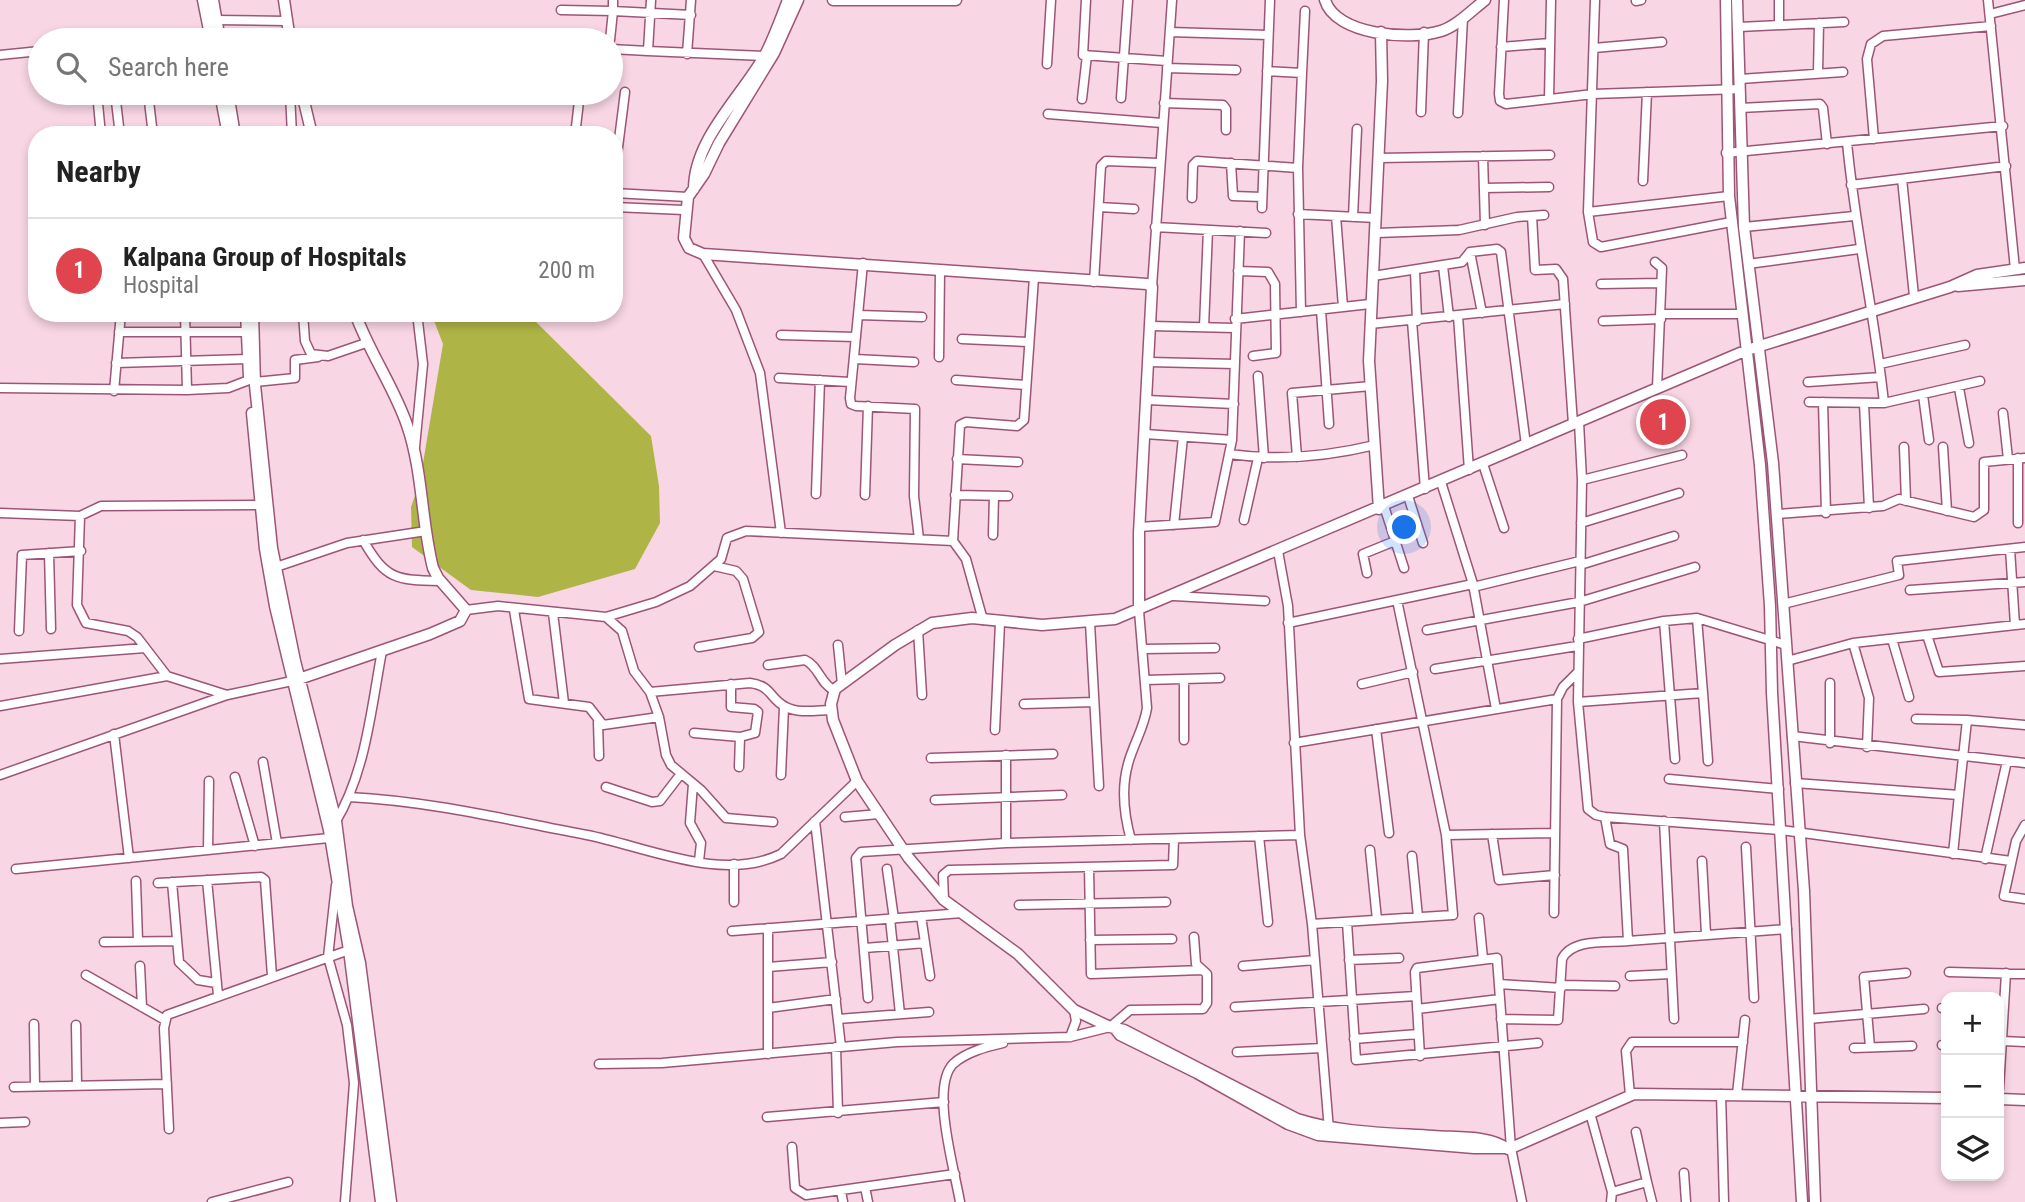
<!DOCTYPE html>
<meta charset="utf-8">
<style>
:root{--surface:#fff;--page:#f2f2f2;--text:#222;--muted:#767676;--line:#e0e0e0;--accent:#db2777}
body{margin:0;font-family:"Roboto Condensed",sans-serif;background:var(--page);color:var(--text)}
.controls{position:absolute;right:21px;bottom:21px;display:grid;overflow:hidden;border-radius:14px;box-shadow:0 4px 10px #0003}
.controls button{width:63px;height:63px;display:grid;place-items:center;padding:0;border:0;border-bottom:2px solid var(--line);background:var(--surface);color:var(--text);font:35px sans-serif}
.you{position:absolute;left:1405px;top:528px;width:24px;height:24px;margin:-18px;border:5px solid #fff;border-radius:50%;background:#1a73e8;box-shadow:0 0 0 10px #1a73e833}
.badge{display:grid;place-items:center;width:46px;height:46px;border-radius:50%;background:var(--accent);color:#fff;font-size:23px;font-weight:700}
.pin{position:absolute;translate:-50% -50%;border:4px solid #fff;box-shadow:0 2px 7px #0006}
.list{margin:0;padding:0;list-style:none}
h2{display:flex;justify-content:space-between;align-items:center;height:91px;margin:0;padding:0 28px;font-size:30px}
h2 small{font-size:23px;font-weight:400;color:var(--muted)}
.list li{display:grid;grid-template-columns:46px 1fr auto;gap:21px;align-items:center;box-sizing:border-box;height:105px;padding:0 28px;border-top:2px solid var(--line)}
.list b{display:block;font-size:26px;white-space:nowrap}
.list p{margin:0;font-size:23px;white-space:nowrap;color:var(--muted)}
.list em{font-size:23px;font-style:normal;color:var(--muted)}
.icon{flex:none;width:38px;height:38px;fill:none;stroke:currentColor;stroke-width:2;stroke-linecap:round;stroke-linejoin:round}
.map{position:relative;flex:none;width:2025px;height:1202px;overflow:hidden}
.search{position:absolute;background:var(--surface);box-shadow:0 4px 10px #0003;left:28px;top:28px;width:595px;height:77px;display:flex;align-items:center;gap:18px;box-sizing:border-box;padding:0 24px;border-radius:38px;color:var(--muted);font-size:26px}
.panel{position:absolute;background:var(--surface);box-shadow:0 4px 10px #0003;left:28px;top:126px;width:595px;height:196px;border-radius:28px}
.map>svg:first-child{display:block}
.water{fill:#afb446}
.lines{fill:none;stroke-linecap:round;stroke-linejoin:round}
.minor-casing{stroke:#9d5577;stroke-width:11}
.tertiary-casing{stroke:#9d5577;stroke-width:13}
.minor{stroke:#fff;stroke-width:8}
.tertiary{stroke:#fff;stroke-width:10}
</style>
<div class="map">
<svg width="2025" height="1202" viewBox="0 0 2025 1202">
<rect width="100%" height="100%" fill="#f8d6e4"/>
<!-- water -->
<path class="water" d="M431 313H527L651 436 659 486 660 523 635 569 538 597 471 590 412 547 411 507 420 481 443 344Z"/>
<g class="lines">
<!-- minor casing -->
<g class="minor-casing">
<path id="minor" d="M613 0V11L691 15
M651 0 648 51 764 56
M1086 0 1083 55 1167 61
M1504 0 1499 94 1500 101 1506 104 1593 94 1740 89
M1595 0 1588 212 1593 242 1601 247 1731 222
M1779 0V25
M1988 0 2015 269
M1636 1 1641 0
M561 10 613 11 610 40
M1990 14 2025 5
M216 20 286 21
M1739 27 1844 22
M1170 32 1268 35
M140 40 209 33
M1501 47 1550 43
M1594 48 1662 42
M611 49 648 51
M687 54 691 0
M0 55 40 51
M1047 64 1051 0
M1167 68 1236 70
M1267 71 1302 73 1298 168 1301 312
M1302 73 1305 11
M1818 73 1819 23
M1740 79 1843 72
M97 93 101 135
M115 93 120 135
M148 93 153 135
M290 93 292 135
M1121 98 1128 0
M1082 99 1087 55
M1549 99 1551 0
M1164 103 1223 105 1226 109V130
M1740 108 1820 104 1823 108 1827 144
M1421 112 1424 32
M1458 113 1463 18
M1048 114 1162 123
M575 135 580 93
M1874 139 1867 59 1871 44 1883 36 1991 26
M1847 142C1855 230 1875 316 1884 403L1980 381
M1726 153 2003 126
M1483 156 1485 225
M1379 158 1550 155
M1231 163 1233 196 1262 197
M614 179 625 92
M1902 179 1914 296
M1643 181 1647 92
M1851 185 2006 166
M1484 188 1549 187
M614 193 688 197
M1192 198 1193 165 1197 161 1298 168
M614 207 684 210
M1099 207 1134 209
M1262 208 1270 0
M1588 212 1729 196
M1298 214 1376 218
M1336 216 1343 307
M1532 216 1535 270 1556 269 1563 279 1573 424
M1353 217 1357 129
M1155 227 1266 233
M1744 227 1854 216
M1377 233 1459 230 1517 217 1544 215
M1470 252 1482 313
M703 254 736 310 760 373 781 533
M1655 262 1662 268 1657 388
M863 263 850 398 851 404 856 406 915 409 914 496 919 539
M1748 264 1859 249
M1443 266 1449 317
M1238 271 1268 272 1275 284 1276 353 1253 356
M1415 271 1417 321
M1373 276 1462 262 1470 252 1497 249 1501 252 1526 445
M1094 282 1101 166 1106 161 1159 163
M1601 284 1661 283
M1152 287 1172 0
M1321 310 1329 424
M185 313 187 390
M303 313 305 341 311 354 328 356 366 343
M1661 314H1742
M859 315 922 317
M1458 316 1469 470
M1235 319 1370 304
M1412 321 1425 489
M1603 321 1661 319
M1370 324 1565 304
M1151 326 1235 328
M1204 327 1208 230
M119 332H246
M781 335 856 337
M962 339 1028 342
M939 357 940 271
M855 359 914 362
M1149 362 1235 364
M116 363 248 359
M1880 364 1965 345
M1258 376 1264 458
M779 378 850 382
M956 380 1025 385
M255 382 295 378V360L318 357
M1808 382 1881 377
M0 388 187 390 228 388 249 380
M1959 388 1969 443
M114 391 121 313
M1923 395 1929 440
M1147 400 1234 404
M1809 402 1884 403
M1823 402 1826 513
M1864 403 1869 508
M2003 413 2008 459
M1579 422 1582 480 1578 702 1588 809 1596 815 1605 817 1781 830 2011 861
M1145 434 1232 440
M415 447 423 364 417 313
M1904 447 1906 501
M1943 447 1947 511
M1229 454C1279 461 1326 457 1375 445
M1297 457 1292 393 1371 386
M2018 458V523
M957 459 1018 462
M1483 464 1504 528
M1582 480 1682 455
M1441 482 1473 584
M816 494 820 380
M865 495 868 406
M955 495 1008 496
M1408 496 1423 543
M1384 506 1404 568
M0 513 80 516 77 605 86 623 128 631 137 637 167 676 227 695
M1777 514 1883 506 1899 499 1974 517 1984 510V462L2025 458
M80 516 101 506 264 505
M1244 520 1258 458
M1581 523 1679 493
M1174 525 1183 437
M1139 527 1215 522 1232 440 1240 231
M993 535 994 496
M363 540C386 580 396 580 441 581
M953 541 966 559 983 620
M2010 549 2015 625
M1278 551 1288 606 1300 835 1312 924 1329 1130
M49 553 51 629
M1580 565 1674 536
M276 567 347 543 426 531
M1367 573 1363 554 1395 541
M1473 587 1580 561
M1910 590 2025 582
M1174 596 1265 601
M1397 600 1446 835 1555 833
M1783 604 1899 575 1897 561 2025 547
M466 610 498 606 606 617 656 602 690 586 721 559 727 538 746 531 953 541 960 425 966 422 1017 426 1024 420 1034 277
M514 610 529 699 589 707 603 725 659 717
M553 613 564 703
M606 617 622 631 634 671 650 692 659 717 666 755 671 765 701 790 726 818 773 822
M1664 621 1675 759
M1090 623 1099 786
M1288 623 1473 584 1496 709
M918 630 922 695
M1427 630 1579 602 1695 567
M19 631 22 555 81 551
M1927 635 1939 672 2025 666
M1578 639 1664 621 1697 618 1786 645
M1892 639 1909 697
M1853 643 1869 698 1867 747
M838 645 842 684
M699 647 752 638 759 632 743 579 736 571 714 566
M1142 649 1215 648
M0 659 145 648
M1787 661 1853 643 2025 624
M768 665 805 660C819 666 820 684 835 691
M1435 669 1577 646
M1184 679V740
M1145 680 1220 678
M1830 683V743
M731 684V707L754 709 758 712 755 733 740 737 739 767
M1362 684 1413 672
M650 692 750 683C773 686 769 699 786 707 799 714 818 710 832 710
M1703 693 1708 761
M1578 702 1703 693 1697 618
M1024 704 1094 702
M0 706 167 676
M1916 719 1967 720
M598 722 599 756
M1376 729 1389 833
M995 730 1000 623
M694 733 740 737
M114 734 129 858
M1792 736 2025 763
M1294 743 1557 699
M1006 755V843
M931 758 1053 754
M263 762 277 843
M0 775 227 695 292 681
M781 775 784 707
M235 777 255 846
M1669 779 1779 789
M1795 783 1959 795 1967 720 2025 725
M693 784 690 823 701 843 699 861
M606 787 652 802 660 801 680 775
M349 797C430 801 508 820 587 835 647 847 722 883 781 854L857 781
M935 800 1062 795
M845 817 879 814
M1605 817 1610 844 1623 849 1628 941 1787 929
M815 821 841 1047
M1664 821 1674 1019
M335 823C366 772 371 709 382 651
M2025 825 2016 841 2004 896 2025 899
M1492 834 1499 880 1555 875
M1259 836 1268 922
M1131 840C1124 815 1121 789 1128 764 1133 745 1144 728 1147 708L1139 611
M1746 847 1754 998
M208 850 209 781
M1370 850 1377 920
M1953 854 1959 795
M1412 856 1418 917
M1985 859 2007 761
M1702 861 1706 934
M1089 867 1091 974 1202 970
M16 869 329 838
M887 869 894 919
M207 880 218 995
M136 881 138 941
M172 882 179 962 198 980 216 983
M158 883 261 877 265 880 272 976
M336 885 328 957 347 1025 354 1083 345 1202
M944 900 943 875 949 870 1173 865 1174 839
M734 902V864
M1019 905 1166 902
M1554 913 1557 699 1563 687 1577 673
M921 916 930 976
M1479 918 1483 959
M890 919 900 1014
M1347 922 1356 1060 1538 1043
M1312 924 1453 915 1446 835
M768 928V1054
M732 931 962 913
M1090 940 1172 939
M104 942 176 941
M865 948 925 943
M1349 960 1399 958
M140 966 142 1007
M1243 966 1315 960
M768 967 832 962
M1949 972 2025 974
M86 975 165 1020
M1630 976 1671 974
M1499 984 1561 988
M1561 985 1615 986
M868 998 856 858 861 852 1006 843 1300 835
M1235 1007 1416 996
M768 1008 836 999
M1942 1008H1946
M1417 1009 1500 999
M838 1019 929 1012
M1501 1019 1558 1020 1562 959C1572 938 1607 943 1628 941
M1808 1019 1924 1009
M34 1024 35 1086
M76 1025 77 1085
M1070 1037 1076 1021 1074 1010
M1354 1039 1418 1034
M2002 1041 2025 1042
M1942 1045H1946
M836 1047 838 1113
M1870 1047 1864 977 1906 973
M1854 1048 1912 1046
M1237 1052 1322 1048
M1420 1056 1415 972 1417 968 1497 958 1511 1148 1522 1202
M599 1064 662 1063 897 1042 1070 1037 1110 1027 1130 1010 1203 1009 1207 1003V974L1196 964 1194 937
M14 1087 167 1084
M1999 1089 2006 973
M1721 1094 1724 1202
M1737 1094 1745 1020
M1630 1095 1626 1051 1632 1042H1743
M1590 1113 1612 1192
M767 1117 944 1102
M0 1123 25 1122
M169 1129 164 1028 167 1015 349 950
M792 1147 795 1188 806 1195 955 1174
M1684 1173 1686 1202
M1647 1182 1652 1202
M865 1187 868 1202
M841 1191 843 1202
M212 1202 288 1182
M960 1202C955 1171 930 1088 953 1064 966 1052 986 1047 1003 1043
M1611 1202 1612 1192 1647 1182 1636 1132"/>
</g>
<!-- tertiary casing -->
<g class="tertiary-casing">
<path id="tertiary" d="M203 0 211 40
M213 0 220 40
M284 0 290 40
M798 0 774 53 719 143 704 174 688 197 684 238 689 248 703 254 1147 284 1152 287 1139 533V611
M833 0H956
M1325 0C1335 35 1410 41 1441 31 1457 26 1472 10 1485 0
M1726 0 1729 196 1760 465 1770 606 1772 693 1802 1202
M1737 0 1744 227 1773 463 1804 891 1815 1202
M220 93 228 135
M228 93 235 135
M302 93 312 135
M694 189C694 139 742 96 765 55 774 38 781 18 788 0
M1958 286 2025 280
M246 313 249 377
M253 313 255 385 272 548 295 661 336 821 347 906 360 963 391 1202
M252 413 265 549 275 606 329 830 349 950 381 1202
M1379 509 1369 361 1382 81 1381 32
M296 680 430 634 460 621 466 610 438 578 433 568C421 521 423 471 407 425 394 387 369 352 355 313
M1116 1030 1120 1035 1197 1073 1288 1124 1318 1135 1474 1148H1511L1634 1094 1946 1098
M1999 1099 2025 1100
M1508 1149C1489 1135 1457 1138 1433 1136 1388 1133 1341 1133 1297 1119L1124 1030 1110 1027 1074 1010 1018 954 944 900 908 857 857 781 833 720 831 704 835 689 895 645 932 623 972 618 1042 625 1115 619 1747 350 1950 287 1977 275 2025 268"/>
</g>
<!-- minor -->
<use href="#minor" class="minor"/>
<!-- tertiary -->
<use href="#tertiary" class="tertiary"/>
</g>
</svg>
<div class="controls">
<button>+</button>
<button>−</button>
<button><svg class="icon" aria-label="layers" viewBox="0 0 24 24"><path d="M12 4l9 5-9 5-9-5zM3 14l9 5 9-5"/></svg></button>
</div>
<div class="you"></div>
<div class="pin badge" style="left:1663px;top:422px;background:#e0444e">1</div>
<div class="search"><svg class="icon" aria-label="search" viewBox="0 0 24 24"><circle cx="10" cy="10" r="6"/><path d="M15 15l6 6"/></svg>Search here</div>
<section class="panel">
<h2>Nearby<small></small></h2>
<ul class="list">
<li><span class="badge" style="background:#e0444e">1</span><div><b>Kalpana Group of Hospitals</b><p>Hospital</p></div><em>200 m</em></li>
</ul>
</section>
</div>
